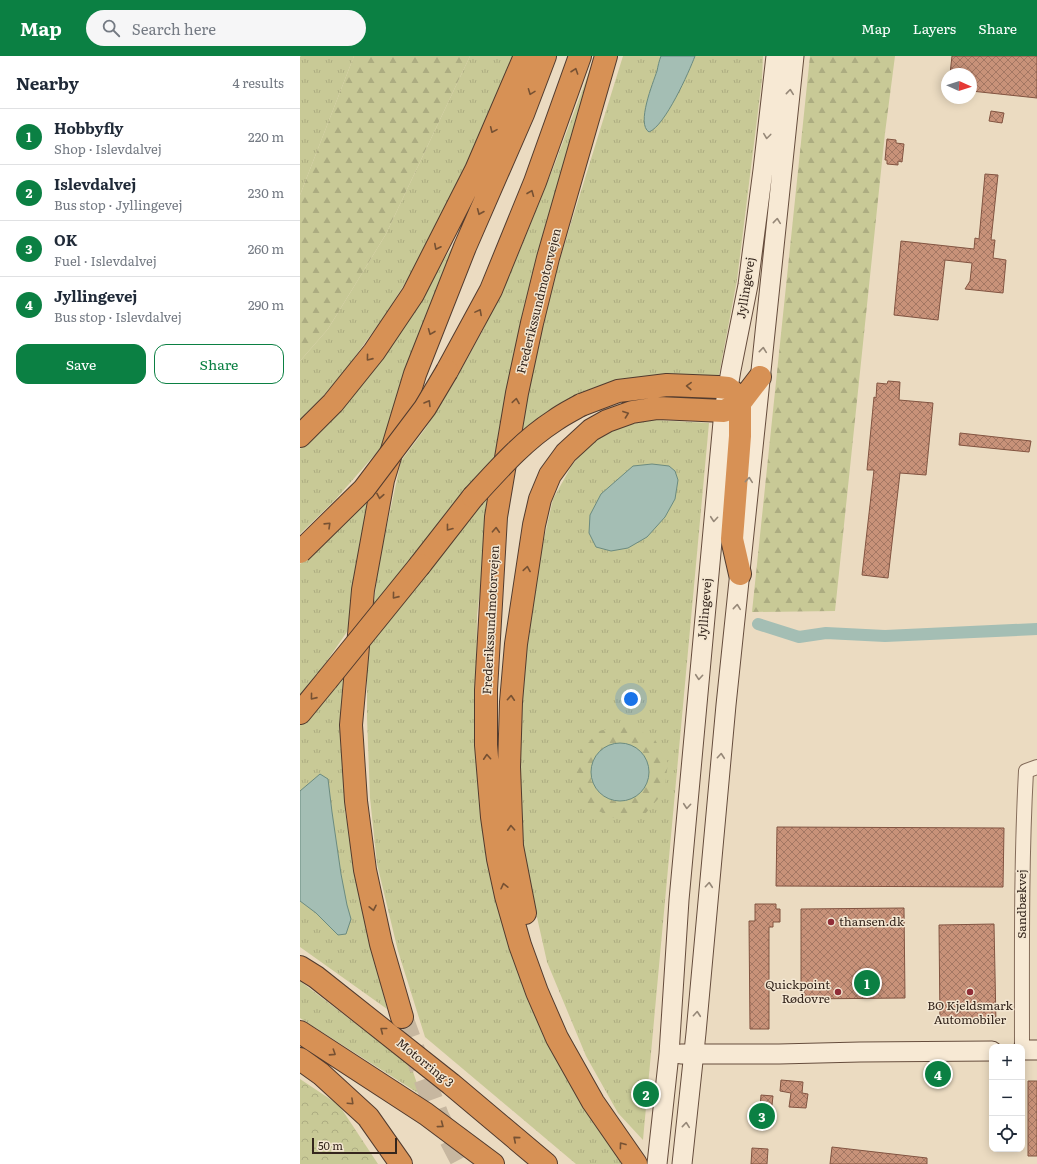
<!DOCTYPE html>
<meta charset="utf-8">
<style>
:root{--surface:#fff;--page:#f6f6f7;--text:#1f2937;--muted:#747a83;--line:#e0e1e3;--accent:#0b8043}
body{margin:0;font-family:Literata,serif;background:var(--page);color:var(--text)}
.controls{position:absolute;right:12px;bottom:12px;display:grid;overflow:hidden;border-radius:8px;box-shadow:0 2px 10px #0003}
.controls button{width:36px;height:36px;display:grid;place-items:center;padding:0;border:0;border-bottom:1px solid var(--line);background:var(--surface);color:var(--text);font:20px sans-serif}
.compass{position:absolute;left:641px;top:12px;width:36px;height:36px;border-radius:50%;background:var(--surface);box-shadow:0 2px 10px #0003;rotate:93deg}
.scale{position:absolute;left:12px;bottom:10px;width:85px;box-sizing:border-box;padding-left:4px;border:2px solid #35261d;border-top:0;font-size:11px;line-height:14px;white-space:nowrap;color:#35261d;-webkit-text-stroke:3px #f3e6d1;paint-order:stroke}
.you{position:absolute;left:331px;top:643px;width:14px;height:14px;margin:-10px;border:3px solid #fff;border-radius:50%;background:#1a73e8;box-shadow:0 0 0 6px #1a73e833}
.badge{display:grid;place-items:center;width:26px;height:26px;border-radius:50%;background:var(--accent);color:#fff;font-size:13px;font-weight:700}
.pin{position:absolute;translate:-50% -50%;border:2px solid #fff;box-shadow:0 1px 4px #0006}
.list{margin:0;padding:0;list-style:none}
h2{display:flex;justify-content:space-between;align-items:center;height:52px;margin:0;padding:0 16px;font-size:17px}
h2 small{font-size:13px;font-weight:400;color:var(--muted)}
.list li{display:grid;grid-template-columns:26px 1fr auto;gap:12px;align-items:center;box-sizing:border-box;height:56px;padding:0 16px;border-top:1px solid var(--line)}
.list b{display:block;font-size:15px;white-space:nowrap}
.list p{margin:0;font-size:13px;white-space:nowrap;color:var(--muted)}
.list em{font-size:13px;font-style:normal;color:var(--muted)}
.actions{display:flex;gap:8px;padding:12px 16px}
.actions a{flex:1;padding:9px 0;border:1px solid var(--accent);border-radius:12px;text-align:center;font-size:14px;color:var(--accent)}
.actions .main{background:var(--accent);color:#fff}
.icon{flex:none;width:22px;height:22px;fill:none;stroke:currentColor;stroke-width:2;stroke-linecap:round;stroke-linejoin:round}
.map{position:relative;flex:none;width:737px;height:1108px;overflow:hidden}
header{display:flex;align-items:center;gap:24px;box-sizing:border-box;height:56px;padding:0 20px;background:var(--accent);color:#fff}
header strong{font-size:19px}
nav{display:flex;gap:22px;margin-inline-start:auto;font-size:14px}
.search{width:280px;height:36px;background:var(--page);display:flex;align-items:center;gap:10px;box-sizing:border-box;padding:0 14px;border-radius:22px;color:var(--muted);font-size:15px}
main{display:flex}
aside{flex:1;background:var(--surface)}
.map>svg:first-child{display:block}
.grass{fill:url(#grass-tufts)}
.forest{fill:url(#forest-firs);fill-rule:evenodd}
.park{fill:url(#park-crowns)}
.water{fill:#a4beb4;stroke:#6b8b80}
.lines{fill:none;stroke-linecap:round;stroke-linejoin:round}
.canal{stroke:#a4beb4;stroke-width:12}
.building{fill:url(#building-cross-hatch);stroke:#825441}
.highway-tunnel{stroke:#c7b7a0;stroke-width:22;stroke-dasharray:22 11;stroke-linecap:butt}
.street-casing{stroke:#846c5a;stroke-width:16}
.secondary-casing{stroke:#664d3d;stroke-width:21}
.highway-casing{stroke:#523b2e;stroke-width:24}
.street{stroke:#f7e9d4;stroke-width:14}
.secondary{stroke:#f7e9d4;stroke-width:19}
.highway{stroke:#d79155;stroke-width:22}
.highway-bridge-casing{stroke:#523b2e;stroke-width:24;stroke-linecap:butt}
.highway-bridge{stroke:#d79155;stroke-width:22}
.oneway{stroke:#765133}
.oneway2{stroke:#968878}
.poi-dot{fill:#902d37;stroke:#f3e6d1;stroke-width:1.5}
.labels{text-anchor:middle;stroke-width:3;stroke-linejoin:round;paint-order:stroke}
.street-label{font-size:12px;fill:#35261d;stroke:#f3e6d1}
.poi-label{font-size:12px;fill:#35261d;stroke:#f3e6d1;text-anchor:start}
</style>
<header>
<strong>Map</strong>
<div class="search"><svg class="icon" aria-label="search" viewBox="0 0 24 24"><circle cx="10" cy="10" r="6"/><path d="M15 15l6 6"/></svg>Search here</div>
<nav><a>Map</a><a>Layers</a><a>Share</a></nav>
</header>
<main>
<aside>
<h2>Nearby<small>4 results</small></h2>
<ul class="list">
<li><span class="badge">1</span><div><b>Hobbyfly</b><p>Shop · Islevdalvej</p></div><em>220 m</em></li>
<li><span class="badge">2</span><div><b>Islevdalvej</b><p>Bus stop · Jyllingevej</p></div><em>230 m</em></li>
<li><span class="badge">3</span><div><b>OK</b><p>Fuel · Islevdalvej</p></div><em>260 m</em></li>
<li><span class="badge">4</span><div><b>Jyllingevej</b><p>Bus stop · Islevdalvej</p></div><em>290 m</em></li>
</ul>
<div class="actions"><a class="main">Save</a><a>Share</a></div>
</aside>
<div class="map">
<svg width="737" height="1108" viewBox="0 0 737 1108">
<defs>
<pattern id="grass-tufts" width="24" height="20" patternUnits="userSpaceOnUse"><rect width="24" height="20" fill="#c8c996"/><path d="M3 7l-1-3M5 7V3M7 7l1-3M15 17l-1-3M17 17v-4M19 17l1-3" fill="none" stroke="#acac81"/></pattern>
<pattern id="forest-firs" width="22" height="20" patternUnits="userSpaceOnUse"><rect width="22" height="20" fill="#c8c996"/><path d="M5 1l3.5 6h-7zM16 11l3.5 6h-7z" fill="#acac81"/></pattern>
<pattern id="park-crowns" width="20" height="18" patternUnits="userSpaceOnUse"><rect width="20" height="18" fill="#c8c996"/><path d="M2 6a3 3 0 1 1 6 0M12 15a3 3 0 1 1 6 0" fill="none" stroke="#acac81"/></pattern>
<pattern id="building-cross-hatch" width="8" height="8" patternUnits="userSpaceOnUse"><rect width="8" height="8" fill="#c89279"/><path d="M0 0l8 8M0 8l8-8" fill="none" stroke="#a37763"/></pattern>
</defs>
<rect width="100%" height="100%" fill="#ebdbc1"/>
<!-- grass -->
<path class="grass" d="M1 0H54L0 139V1Z
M170 0H218L126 194 85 259 41 320 0 366V305L28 273 86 178Z
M295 0H297L244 174 223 255 205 341 194 403 73 553 79 506 101 405 125 373 155 325 182 276 198 243 218 199 254 110Z
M323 0H463L462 23 437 224 419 319 362 320 221 377 245 251Z
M153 190 106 311 85 387 35 444 0 478V393L45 348Z
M338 363 409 367 343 1084 318 1057 286 1000 247 906 222 794 217 704 222 611 238 509 253 443 272 409 297 380Z
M192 434 177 559 176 671 190 815 325 1108H276L125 981 98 895 77 808 70 742 67 662V586Z
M73 435 53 567 18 618 0 640V508L7 503Z
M46 613 45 755 64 860 87 953 0 891V669Z
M0 925 111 1010 121 1039 0 962Z"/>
<!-- forest -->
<path class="forest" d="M54 0H170L86 178 28 273 0 305V139Z
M510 0H595L585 77 535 555 452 556Z
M327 669 354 682 368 707 364 736 345 758 316 763 290 751 275 726 279 697 299 675ZM298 696 341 737 328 745H313L291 725V709Z"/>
<!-- park -->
<path class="park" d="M0 1023 39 1049 78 1108H0Z"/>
<!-- water -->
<path class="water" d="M361 0H395C389 16 365 70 349 76 336 68 353 27 357 15 358 10 359 5 361 0Z
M352 408 369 410 375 415 378 424 375 443 365 461 347 481 328 492 311 495 296 491 289 477 290 459 301 438 333 410Z
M291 716a29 29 0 1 1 58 0a29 29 0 1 1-58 0Z
M20 718 28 723 32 756 41 818 47 849 51 863 46 878 38 879 16 857 0 845V735Z"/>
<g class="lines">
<!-- canal -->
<path class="canal" d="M458 568 499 581 526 577 585 580 737 573"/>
</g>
<!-- building -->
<path class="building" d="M652 0H737V42L671 35V18H650Z
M691 55 704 57 702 67 689 65Z
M587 83 596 84V87L604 88 602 106 598 105V109L587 108V104H585Z
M685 118 698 119 691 184H695L693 202 706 204 703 237 665 233 670 225 672 207 645 204 638 264 594 259 601 185 674 193 675 182 679 183Z
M588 325 600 326 599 344 633 347 626 419 600 417 588 522 562 519 574 414H567L574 341 576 342 577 327 587 328Z
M660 377 731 385 729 396 659 389Z
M477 771 704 772 703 831 476 830Z
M455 848H476V853H480V866H473V871H469V973H450L449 865H455Z
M604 852 605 942 501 943V853Z
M694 868 696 967 640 966 639 869Z
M481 1024 503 1026 502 1037 508 1038 506 1052 489 1051 491 1037 480 1035Z
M728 1025H737V1100H728Z
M461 1039 473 1040 470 1067 459 1066Z
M532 1091 627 1102V1108H530Z
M452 1092 468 1093 467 1108H451Z"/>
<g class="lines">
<!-- highway-tunnel -->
<path class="highway-tunnel" d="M102 961 138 1060 163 1108"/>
<!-- street casing -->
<g class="street-casing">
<path id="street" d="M722 994C722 901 721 808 726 715L737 711"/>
</g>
<!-- secondary casing -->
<g class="secondary-casing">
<path id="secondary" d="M722 994H737
M381 998H479L560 996 692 995
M357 1108 369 998 379 844 424 355 431 314 448 229 463 114 476 0
M382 1108 396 977 426 649 494 0"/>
</g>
<!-- highway casing -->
<g class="highway-casing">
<path id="highway" d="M306 0 248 202 232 267 217 337 196 461 186 634V689L192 761 198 803 206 840 220 889 237 936 257 982 293 1046 336 1108
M147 315 191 234 235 126 280 0
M281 349 318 335 367 329 418 331 428 332 432 335 437 340 440 347V380L432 483 440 518
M0 380 33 347 74 296 113 238 176 114 225 0
M120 509 173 441
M0 657 27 624
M225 857 212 790 209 711 211 646 216 588 234 469 240 443 250 419 266 397 291 374 307 365 332 356 358 352 424 355 440 347 460 321
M0 911 16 921 151 1028 246 1108
M102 961 81 888 65 814 56 745 51 669 63 534 83 424 115 318 165 191 223 58 245 0
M0 976 126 1058 193 1108
M0 1003 21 1018 68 1061 101 1108"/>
</g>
<!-- street -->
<use href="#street" class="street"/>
<!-- secondary -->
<use href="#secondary" class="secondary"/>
<!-- highway -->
<use href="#highway" class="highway"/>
<!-- highway-bridge casing -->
<g class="highway-bridge-casing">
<path id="highway-bridge" d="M173 441C198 414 223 385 254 365 262 359 272 354 281 349
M0 496 64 433 125 352 147 315
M27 624 120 509"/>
</g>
<!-- highway-bridge -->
<use href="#highway-bridge" class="highway-bridge"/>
</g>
<!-- one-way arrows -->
<defs><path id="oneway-chevron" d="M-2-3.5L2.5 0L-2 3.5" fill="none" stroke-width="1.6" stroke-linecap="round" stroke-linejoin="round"/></defs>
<g class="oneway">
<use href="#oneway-chevron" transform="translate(275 15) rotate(-71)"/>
<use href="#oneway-chevron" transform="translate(231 36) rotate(111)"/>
<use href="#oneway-chevron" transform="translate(193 74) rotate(114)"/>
<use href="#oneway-chevron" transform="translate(231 137) rotate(-68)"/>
<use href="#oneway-chevron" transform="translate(180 156) rotate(113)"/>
<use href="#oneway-chevron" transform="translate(137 191) rotate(117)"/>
<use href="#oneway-chevron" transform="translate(179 256) rotate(-62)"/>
<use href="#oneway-chevron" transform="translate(131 276) rotate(112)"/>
<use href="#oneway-chevron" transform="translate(69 302) rotate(129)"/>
<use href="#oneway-chevron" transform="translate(389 330) rotate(-178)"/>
<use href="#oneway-chevron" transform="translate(216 345) rotate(-81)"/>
<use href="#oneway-chevron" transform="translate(128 347) rotate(-59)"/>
<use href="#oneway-chevron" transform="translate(326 358) rotate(-20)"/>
<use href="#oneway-chevron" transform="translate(80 440) rotate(100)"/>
<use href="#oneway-chevron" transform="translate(28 469) rotate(-44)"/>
<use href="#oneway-chevron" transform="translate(149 472) rotate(128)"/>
<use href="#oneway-chevron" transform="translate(196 474) rotate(-87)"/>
<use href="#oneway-chevron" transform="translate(227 513) rotate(-81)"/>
<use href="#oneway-chevron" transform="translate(95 540) rotate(129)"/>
<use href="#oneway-chevron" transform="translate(13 641) rotate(129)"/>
<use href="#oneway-chevron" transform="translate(211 642) rotate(-86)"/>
<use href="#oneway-chevron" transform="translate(187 701) rotate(-94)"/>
<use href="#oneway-chevron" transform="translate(211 772) rotate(-93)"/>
<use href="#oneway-chevron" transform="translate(204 830) rotate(-103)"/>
<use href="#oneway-chevron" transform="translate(73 852) rotate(78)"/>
<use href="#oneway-chevron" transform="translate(83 974) rotate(-142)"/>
<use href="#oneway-chevron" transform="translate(33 997) rotate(33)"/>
<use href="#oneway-chevron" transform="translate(51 1046) rotate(43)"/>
<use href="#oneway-chevron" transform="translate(141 1069) rotate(37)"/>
<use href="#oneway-chevron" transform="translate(216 1083) rotate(-140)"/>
<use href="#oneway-chevron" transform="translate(322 1089) rotate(-126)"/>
</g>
<g class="oneway2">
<use href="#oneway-chevron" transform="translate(490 36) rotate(-84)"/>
<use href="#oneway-chevron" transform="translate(467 80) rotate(97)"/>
<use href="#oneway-chevron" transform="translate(477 165) rotate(-84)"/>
<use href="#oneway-chevron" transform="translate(463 294) rotate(-84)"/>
<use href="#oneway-chevron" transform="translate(449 424) rotate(-84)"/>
<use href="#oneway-chevron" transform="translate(414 463) rotate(95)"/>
<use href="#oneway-chevron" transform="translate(437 551) rotate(-84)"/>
<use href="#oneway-chevron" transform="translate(399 621) rotate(95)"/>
<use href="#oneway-chevron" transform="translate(421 700) rotate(-85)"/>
<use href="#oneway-chevron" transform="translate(387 750) rotate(95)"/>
<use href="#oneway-chevron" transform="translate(409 829) rotate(-85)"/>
<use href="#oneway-chevron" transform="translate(397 958) rotate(-85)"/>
<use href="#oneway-chevron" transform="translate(386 1069) rotate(-84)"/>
</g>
<!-- markers -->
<g class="poi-dot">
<circle cx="531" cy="866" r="4"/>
<circle cx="538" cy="936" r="4"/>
<circle cx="670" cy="936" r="4"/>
</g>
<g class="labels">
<!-- street labels -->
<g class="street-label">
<text transform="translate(446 232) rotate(-81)" y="4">Jyllingevej</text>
<text transform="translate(239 245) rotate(-76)" y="4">Frederikssundmotorvejen</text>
<text transform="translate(405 553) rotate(-85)" y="4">Jyllingevej</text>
<text transform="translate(191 564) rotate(-87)" y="4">Frederikssundmotorvejen</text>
<text transform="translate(722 848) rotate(-90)" y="4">Sandbækvej</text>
<text transform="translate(125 1007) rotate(39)" y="4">Motorring 3</text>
</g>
<!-- poi labels -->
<g class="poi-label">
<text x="539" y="870">thansen.dk</text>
<text x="530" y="933" text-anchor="end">Quickpoint<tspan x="530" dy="14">Rødovre</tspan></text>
<text x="670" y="954" text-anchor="middle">BO Kjeldsmark<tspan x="670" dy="14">Automobiler</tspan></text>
</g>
</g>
</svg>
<div class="controls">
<button>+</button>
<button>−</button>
<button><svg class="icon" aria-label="locate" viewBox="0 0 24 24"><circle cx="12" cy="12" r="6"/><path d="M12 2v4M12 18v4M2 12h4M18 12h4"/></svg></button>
</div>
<svg class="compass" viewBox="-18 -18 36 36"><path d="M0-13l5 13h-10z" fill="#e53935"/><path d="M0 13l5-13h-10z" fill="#747a83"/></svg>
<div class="scale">50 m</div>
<div class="you"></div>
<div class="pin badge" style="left:567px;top:927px">1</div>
<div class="pin badge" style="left:346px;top:1038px">2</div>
<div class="pin badge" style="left:462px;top:1060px">3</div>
<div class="pin badge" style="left:638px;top:1018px">4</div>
</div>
</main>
